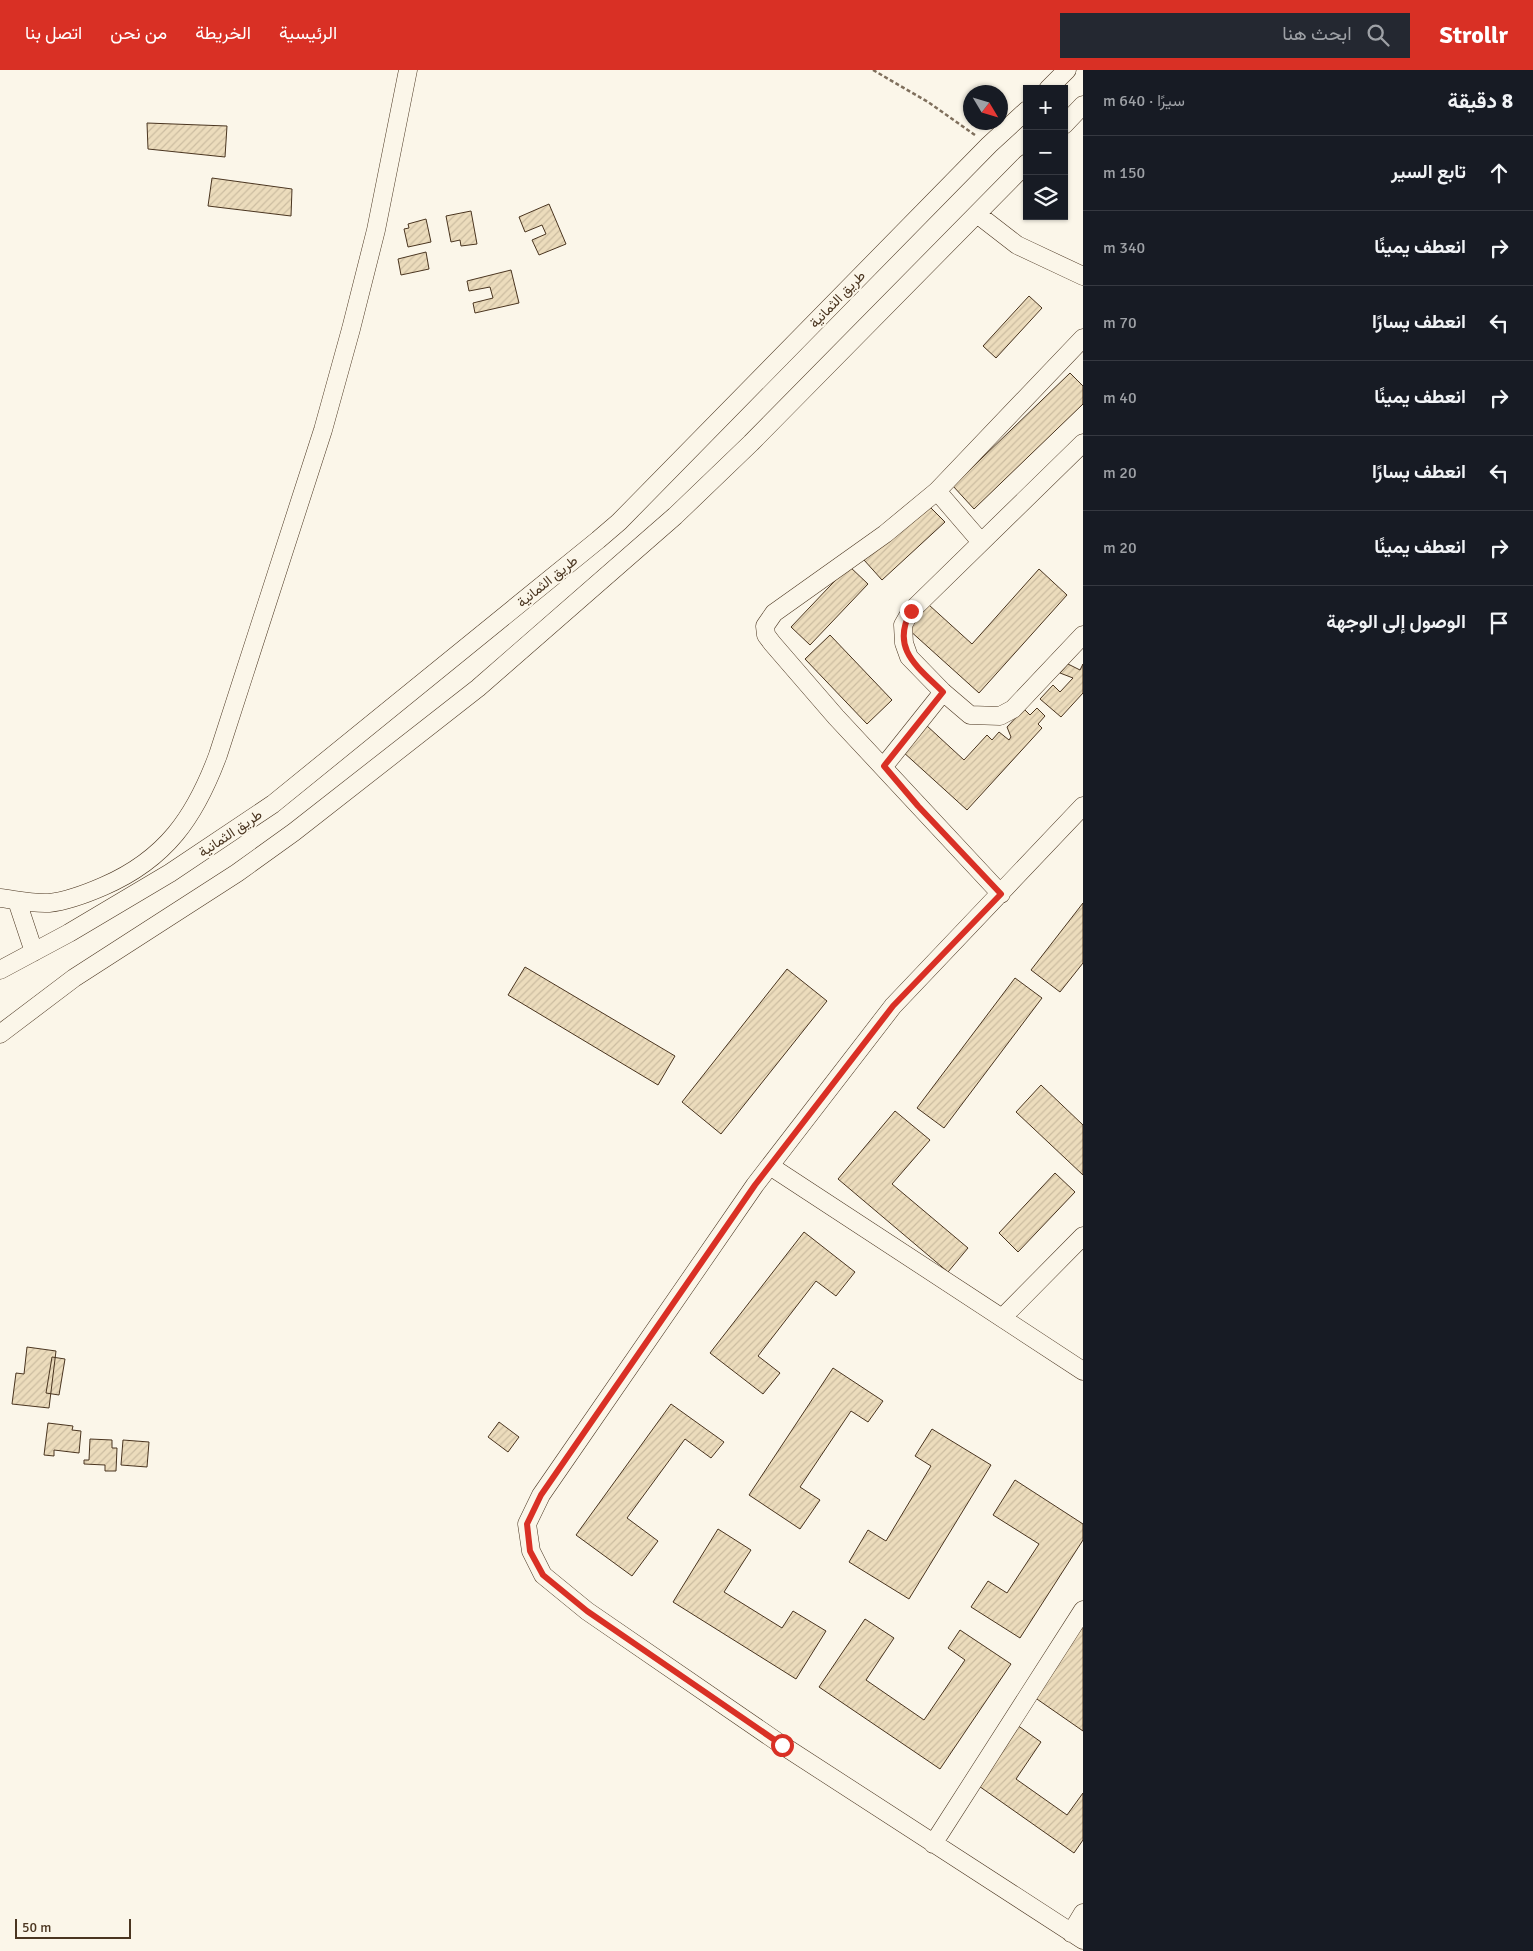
<!DOCTYPE html>
<html lang="ar">
<meta charset="utf-8">
<style>
:root{--surface:#171b24;--page:#242831;--text:#f1f3f6;--muted:#9ea1a6;--line:#363941;--accent:#d93025}
body{margin:0;font-family:Signika,Vazirmatn,sans-serif;background:var(--page);color:var(--text);direction:rtl}
.controls{position:absolute;right:15px;top:15px;display:grid;overflow:hidden;border-radius:0px;box-shadow:0 1px 4px #0004}
.controls button{width:45px;height:45px;display:grid;place-items:center;padding:0;border:0;border-bottom:1px solid var(--line);background:var(--surface);color:var(--text);font:25px sans-serif}
.compass{position:absolute;left:963px;top:15px;width:45px;height:45px;border-radius:50%;background:var(--surface);box-shadow:0 1px 4px #0004;rotate:128deg}
.scale{position:absolute;left:15px;bottom:12px;width:116px;box-sizing:border-box;padding-left:5px;border:2px solid #4a3520;border-top:0;font-size:14px;line-height:18px;white-space:nowrap;color:#4a3520;-webkit-text-stroke:4px #fbf6e9;paint-order:stroke}
.stop{position:absolute;width:15px;height:15px;margin:-11px;border:4px solid #d93025;border-radius:50%;background:#fff}
.stop.end{background:#d93025;border-color:#fff;box-shadow:0 1px 5px #0008}
.list{margin:0;padding:0;list-style:none}
h2{display:flex;justify-content:space-between;align-items:center;height:65px;margin:0;padding:0 20px;font-size:21px}
h2 small{font-size:16px;font-weight:400;color:var(--muted)}
.list li{display:grid;grid-template-columns:32px 1fr auto;gap:15px;align-items:center;box-sizing:border-box;height:75px;padding:0 20px;border-top:1px solid var(--line)}
.list b{display:block;font-size:19px;white-space:nowrap}
.list em{font-size:16px;font-style:normal;color:var(--muted)}
.icon{flex:none;width:28px;height:28px;fill:none;stroke:currentColor;stroke-width:2;stroke-linecap:round;stroke-linejoin:round}
.map{position:relative;flex:none;width:1083px;height:1881px;overflow:hidden;direction:ltr}
header{display:flex;align-items:center;gap:30px;box-sizing:border-box;height:70px;padding:0 25px;background:var(--accent);color:#fff}
header strong{font-size:24px}
nav{display:flex;gap:28px;margin-inline-start:auto;font-size:18px}
.search{width:350px;height:45px;background:var(--page);display:flex;align-items:center;gap:12px;box-sizing:border-box;padding:0 18px;border-radius:0px;color:var(--muted);font-size:19px}
main{display:flex}
aside{flex:1;background:var(--surface)}
.map>svg:first-child{display:block}
.building{fill:url(#building-hatch);stroke:#4a3520}
.lines{fill:none;stroke-linecap:round;stroke-linejoin:round}
.minor-casing{stroke:#4a3520;stroke-width:19}
.path{stroke:#7f6f5c;stroke-width:2.5;stroke-dasharray:4 2.5;stroke-linecap:butt}
.minor{stroke:#fbf6e9;stroke-width:18}
.route{stroke:#d93025;stroke-width:6}
.labels{text-anchor:middle;stroke-width:4;stroke-linejoin:round;paint-order:stroke}
.street-label{font-size:14px;fill:#4a3520;stroke:#fbf6e9}
</style>
<header>
<strong>Strollr</strong>
<div class="search"><svg class="icon" aria-label="search" viewBox="0 0 24 24"><circle cx="10" cy="10" r="6"/><path d="M15 15l6 6"/></svg>ابحث هنا</div>
<nav><a>الرئيسية</a><a>الخريطة</a><a>من نحن</a><a>اتصل بنا</a></nav>
</header>
<main>
<aside>
<h2>8 دقيقة<small>سيرًا · 640 m</small></h2>
<ul class="list">
<li><svg class="icon" aria-label="ahead" viewBox="0 0 24 24"><path d="M12 20V5M6 11l6-6 6 6"/></svg><div><b>تابع السير</b></div><em>150 m</em></li>
<li><svg class="icon" aria-label="right" viewBox="0 0 24 24"><path d="M7 20v-9h11M14 6l5 5-5 5"/></svg><div><b>انعطف يمينًا</b></div><em>340 m</em></li>
<li><svg class="icon" aria-label="left" viewBox="0 0 24 24"><path d="M17 20v-9H6M10 6l-5 5 5 5"/></svg><div><b>انعطف يسارًا</b></div><em>70 m</em></li>
<li><svg class="icon" aria-label="right" viewBox="0 0 24 24"><path d="M7 20v-9h11M14 6l5 5-5 5"/></svg><div><b>انعطف يمينًا</b></div><em>40 m</em></li>
<li><svg class="icon" aria-label="left" viewBox="0 0 24 24"><path d="M17 20v-9H6M10 6l-5 5 5 5"/></svg><div><b>انعطف يسارًا</b></div><em>20 m</em></li>
<li><svg class="icon" aria-label="right" viewBox="0 0 24 24"><path d="M7 20v-9h11M14 6l5 5-5 5"/></svg><div><b>انعطف يمينًا</b></div><em>20 m</em></li>
<li><svg class="icon" aria-label="arrive" viewBox="0 0 24 24"><path d="M6 21V4h12l-3 4 3 4H6"/></svg><div><b>الوصول إلى الوجهة</b></div></li>
</ul>
</aside>
<div class="map">
<svg width="1083" height="1881" viewBox="0 0 1083 1881">
<defs>
<pattern id="building-hatch" width="6" height="6" patternUnits="userSpaceOnUse" patternTransform="scale(1.25)"><rect width="6" height="6" fill="#ecdcbc"/><path d="M-1 1l2-2M0 6l6-6M5 7l2-2" fill="none" stroke="#ccbda1"/></pattern>
</defs>
<rect width="100%" height="100%" fill="#fbf6e9"/>
<!-- building -->
<path class="building" d="M147 53 227 56 225 87 148 79Z
M212 108 292 119 291 146 208 136Z
M549 134 566 174 539 185 532 170 546 164 542 155 525 162 519 147Z
M471 141 477 174 461 176 460 170 451 172 446 146Z
M426 149 431 172 408 177 404 159 409 158 408 154Z
M426 182 429 199 401 205 398 189Z
M511 200 519 233 475 243 473 233 493 228 490 217 469 221 467 211Z
M1029 226 1042 238 996 288 983 276Z
M1070 303 1083 316V334L974 439 953 416Z
M926 433 945 452 882 510 864 490Z
M849 496 868 514 810 575 791 557Z
M1039 499 1067 525 979 623 908 559 929 535 972 574Z
M830 565 892 630 867 654 805 589Z
M1068 594 1080 600 1083 594V623L1061 647 1040 629 1053 615 1060 622 1073 608 1060 603Z
M1037 638 1045 646 1038 654 1042 658 967 740 902 681 926 655 964 690 987 665 992 670 999 662 1009 670 1011 667 1007 657 1024 639 1030 645Z
M1083 833V893L1060 922 1031 900Z
M525 897 675 986 658 1015 508 925Z
M787 899 827 931 721 1064 682 1032Z
M1015 908 1042 928 944 1058 917 1038Z
M1041 1015 1083 1055V1105L1016 1042Z
M895 1041 930 1070 892 1114 968 1178 948 1202 838 1109Z
M1055 1103 1075 1122 1018 1182 999 1163Z
M804 1162 855 1202 836 1226 816 1211 758 1286 780 1303 763 1324 710 1283Z
M27 1277 56 1281 49 1338 12 1334 16 1303 24 1304Z
M52 1287 65 1289 59 1325 46 1323Z
M833 1298 883 1331 868 1352 851 1341 800 1417 820 1430 800 1459 749 1425Z
M671 1334 724 1372 711 1388 685 1369 627 1448 658 1471 632 1506 576 1465Z
M499 1352 519 1367 508 1382 488 1367Z
M48 1353 73 1356 72 1360 81 1361 79 1383 54 1380V1386L44 1385Z
M932 1359 991 1395 909 1529 849 1492 868 1460 886 1471 931 1396 915 1386Z
M90 1369 112 1370V1378H117L116 1401H105V1395L84 1394V1390H89Z
M123 1370 149 1372 147 1397 121 1395Z
M1015 1410 1083 1454V1470L1020 1568 971 1537 988 1511 1007 1523 1039 1474 993 1445Z
M718 1459 751 1480 724 1522 782 1558 793 1541 826 1561 796 1609 673 1532Z
M865 1549 894 1568 866 1610 924 1650 965 1590 948 1578 960 1560 1011 1594 940 1699 819 1617Z
M1083 1555V1661L1034 1627Z
M1017 1655 1041 1672 1016 1709 1067 1745 1083 1723V1770L1074 1783 976 1714Z"/>
<g class="lines">
<!-- minor casing -->
<g class="minor-casing">
<path id="minor" d="M1048 19 1067 0
M1064 55 1083 35
M977 144 1017 175 1083 206
M1083 373 911 541 903 555 904 573 909 587 943 622 970 645 1000 646 1013 639 1083 565
M937 421 981 472
M884 696 943 622
M1083 736 893 936 755 1115 541 1425 527 1454 531 1481 543 1505 587 1541 782 1675 1083 1870
M1001 824 836 647 772 573 766 565 765 556 774 543 885 464 937 421 1083 268
M0 828C16 830 33 834 49 833 67 831 88 823 104 816 166 789 195 747 218 685L323 360 351 259 376 160 408 0
M17 831 34 882
M0 900 69 863 170 803 273 734 598 470 619 452 989 75 1027 40
M0 964 74 908 237 803 294 762 478 618 675 446 751 373 1027 93
M770 1096 1083 1301
M1002 1248 1083 1166
M933 1774 1083 1540
M1071 1863 1083 1843"/>
</g>
<!-- path -->
<path class="path" d="M873 0 928 32 975 65"/>
<!-- minor -->
<use href="#minor" class="minor"/>
</g>
<g class="lines">
<!-- route -->
<path class="route" d="M782 1675 587 1541 543 1505 530 1481 527 1454 541 1425 755 1115 893 936 1001 824 918 736 884 696 943 622C918 597 890 579 911 541"/>
</g>
<g class="labels">
<!-- street labels -->
<g class="street-label">
<text transform="translate(837 229) rotate(-46)" y="5">طريق الثمانية</text>
<text transform="translate(547 511) rotate(-39)" y="5">طريق الثمانية</text>
<text transform="translate(230 763) rotate(-34)" y="5">طريق الثمانية</text>
</g>
</g>
</svg>
<div class="controls">
<button>+</button>
<button>−</button>
<button><svg class="icon" aria-label="layers" viewBox="0 0 24 24"><path d="M12 4l9 5-9 5-9-5zM3 14l9 5 9-5"/></svg></button>
</div>
<svg class="compass" viewBox="-18 -18 36 36"><path d="M0-13l5 13h-10z" fill="#e53935"/><path d="M0 13l5-13h-10z" fill="#9ea1a6"/></svg>
<div class="scale">50 m</div>
<div class="stop" style="left:782px;top:1675px"></div>
<div class="stop end" style="left:911px;top:541px"></div>
</div>
</main>
